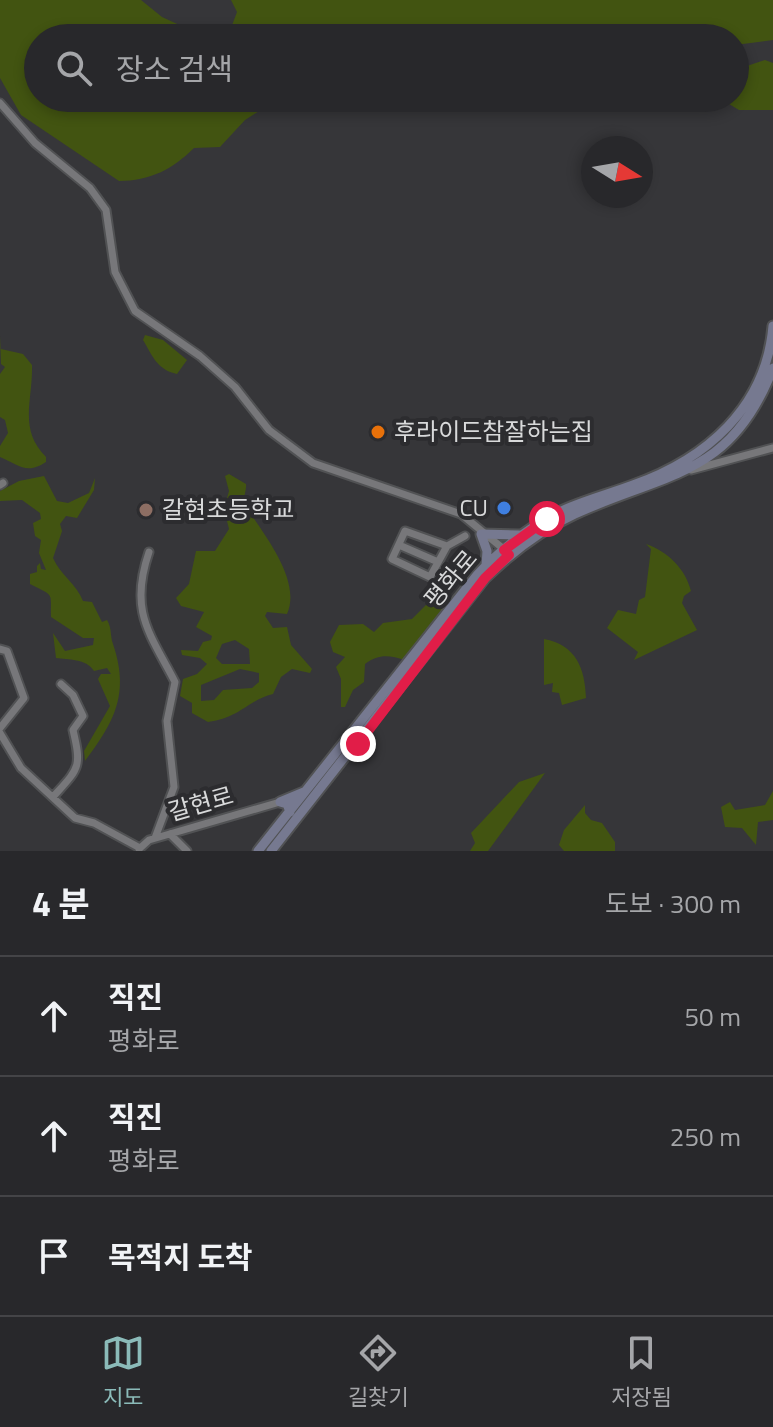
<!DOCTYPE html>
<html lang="ko">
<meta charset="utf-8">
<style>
:root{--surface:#28282b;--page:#303033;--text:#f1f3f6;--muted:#a5a6a9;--line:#444447;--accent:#8bbbb9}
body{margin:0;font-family:"Titillium Web","Noto Sans KR",sans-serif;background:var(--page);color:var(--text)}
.compass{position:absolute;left:581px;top:136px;width:72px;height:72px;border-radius:50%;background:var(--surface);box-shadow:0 4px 12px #0003;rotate:101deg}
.stop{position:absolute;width:24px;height:24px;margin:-18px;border:6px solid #e11d48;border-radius:50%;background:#fff}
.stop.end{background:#e11d48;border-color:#fff;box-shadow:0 2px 8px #0008}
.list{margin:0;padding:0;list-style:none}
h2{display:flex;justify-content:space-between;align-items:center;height:104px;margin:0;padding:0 32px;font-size:34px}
h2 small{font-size:26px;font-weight:400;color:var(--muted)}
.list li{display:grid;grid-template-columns:52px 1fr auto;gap:24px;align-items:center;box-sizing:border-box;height:120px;padding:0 32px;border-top:2px solid var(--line)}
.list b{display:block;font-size:30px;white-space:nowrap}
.list p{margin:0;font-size:26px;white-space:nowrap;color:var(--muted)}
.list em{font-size:26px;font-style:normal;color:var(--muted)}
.icon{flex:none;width:44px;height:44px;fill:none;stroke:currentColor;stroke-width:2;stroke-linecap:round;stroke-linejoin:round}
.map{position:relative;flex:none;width:773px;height:851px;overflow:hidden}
.search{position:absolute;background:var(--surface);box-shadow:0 4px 12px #0003;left:24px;right:24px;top:24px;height:88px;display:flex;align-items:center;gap:20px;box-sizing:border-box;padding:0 28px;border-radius:44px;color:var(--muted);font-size:30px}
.sheet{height:464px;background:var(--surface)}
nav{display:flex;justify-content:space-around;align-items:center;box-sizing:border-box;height:112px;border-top:2px solid var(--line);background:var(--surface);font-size:22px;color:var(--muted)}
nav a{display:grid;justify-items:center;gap:4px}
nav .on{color:var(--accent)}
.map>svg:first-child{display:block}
.green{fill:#425411;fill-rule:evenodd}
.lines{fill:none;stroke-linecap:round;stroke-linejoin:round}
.minor-casing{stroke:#515254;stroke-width:11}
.secondary-casing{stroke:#515254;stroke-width:13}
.minor{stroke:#77777a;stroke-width:7}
.secondary{stroke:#767990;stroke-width:9}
.route{stroke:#e11d48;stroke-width:10}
.food-dot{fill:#e8710a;stroke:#2c2c2f;stroke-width:3}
.shop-dot{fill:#3f7fe0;stroke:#2c2c2f;stroke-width:3}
.education-dot{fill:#8d6e63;stroke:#2c2c2f;stroke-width:3}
.labels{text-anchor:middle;stroke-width:8;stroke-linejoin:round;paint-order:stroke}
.poi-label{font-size:24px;fill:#d8d9da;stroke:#2c2c2f;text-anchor:start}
.street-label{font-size:24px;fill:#d8d9da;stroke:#2c2c2f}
</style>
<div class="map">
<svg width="773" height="851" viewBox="0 0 773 851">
<rect width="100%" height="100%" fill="#363639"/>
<!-- green -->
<path class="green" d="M0 0H141L162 17 199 34 231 28 237 12 231 0H773V40L735 45V38H38V98H280L245 120 220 147 194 148C173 169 150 181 119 181L21 115 0 78Z
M765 60 773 63V110H739L719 98H735V70Z
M145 335 163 340 187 360 177 374C157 370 152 355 143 340Z
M0 336 1 349 23 354 32 365C33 401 18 429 46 457V462C26 475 19 465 0 457V446L8 433 5 420 0 417V374L5 367 1 364Z
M229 474 246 484C247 491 241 500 246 507 264 534 302 581 287 614L267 612 265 616 273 628 287 627 291 645 312 669 310 673 292 669 281 677 273 694C248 700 240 718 208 722L192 713V703L180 696 183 679 197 674 207 664 200 658 182 655 181 650 198 651 203 642 211 640 212 636 196 627 204 612 181 606 176 598 189 584 196 551H215L229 529 224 509 229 491 225 476ZM235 640 249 649 250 664H222L216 658 222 644ZM240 669 259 673V682L252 688 223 690 214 700 201 701V685Z
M44 476 57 501 68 503 89 493 95 478 94 490 77 518 66 516 60 524 62 531 53 558C61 576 76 583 83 601L92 602 102 622 107 620C112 628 110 636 113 644 130 694 114 722 85 761L84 751 110 706 98 679 101 674H111L107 668 94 671C86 658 68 660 56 658L53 633 65 651 93 645 94 638H83L51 617C50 592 56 597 30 584V574L37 572V566L40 563 41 569 46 570 39 553 41 540 35 536 33 523 41 519 40 513 22 500 0 501V491L19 481Z
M646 544C668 552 685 568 691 591L684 596 682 603 697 630 634 660 638 652 607 628 618 610 636 614 639 600 645 597 651 549Z
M450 568 453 573 450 601 405 660C390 656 380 653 365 664L364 682 353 690 345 707H341V679L336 667 345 657 333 652 330 642 339 625 363 624 374 632 383 623 412 619 437 594Z
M544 639C576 645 585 668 586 698L562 705 559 693 552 692 553 683 544 685Z
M545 773 488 851H470L475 843 471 833 519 782Z
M773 791V820L758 822 756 845 742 828 725 827 721 807 730 802 735 810 765 805Z
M585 805V813L591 820 602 823 615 842V851H564L559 845 564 830Z"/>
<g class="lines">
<!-- minor casing -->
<g class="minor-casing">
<path id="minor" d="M0 103 35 143 90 188 106 210 115 272 135 311 200 356 235 387 269 430 313 463 461 514 506 551
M691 470 773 448
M0 485 3 483
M399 545 438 562
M447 546 405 531 392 559 430 577 447 546 465 536
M149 552C129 611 149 632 175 682L167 721 174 787 155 838
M0 649 7 651 24 698 0 728
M0 733 21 768 75 818 94 823 140 848
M53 797C79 768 82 768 73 730L83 716 73 695 61 684
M170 834 187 851
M139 849 149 840 280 802"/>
</g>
<!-- secondary casing -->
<g class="secondary-casing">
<path id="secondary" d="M486 565 487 551 481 534 519 535
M290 812 287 804 280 802 304 792
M258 851 477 575C501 549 528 528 559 512 582 501 609 494 633 485 706 459 766 408 773 326
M271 851 485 578C512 552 540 530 575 514 667 472 731 477 773 368"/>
</g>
<!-- minor -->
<use href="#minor" class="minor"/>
<!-- secondary -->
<use href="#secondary" class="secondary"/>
</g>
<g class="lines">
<!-- route -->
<path class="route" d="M358 744 485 578 509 555 504 550 547 519"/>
</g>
<!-- markers -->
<circle class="food-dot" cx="378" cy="432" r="8"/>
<circle class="shop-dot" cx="504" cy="508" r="8"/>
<circle class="education-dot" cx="146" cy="510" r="8"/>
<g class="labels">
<!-- poi labels -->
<g class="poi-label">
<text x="394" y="440">후라이드참잘하는집</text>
<text x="488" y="516" text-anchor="end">CU</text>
<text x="162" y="518">갈현초등학교</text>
</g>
<!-- street labels -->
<g class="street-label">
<text transform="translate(451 579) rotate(-50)" y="8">평화로</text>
<text transform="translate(201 804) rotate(-16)" y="8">갈현로</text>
</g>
</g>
</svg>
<svg class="compass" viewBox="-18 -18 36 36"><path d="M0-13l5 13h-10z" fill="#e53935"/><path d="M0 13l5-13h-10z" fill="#a5a6a9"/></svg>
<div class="stop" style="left:547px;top:519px"></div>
<div class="stop end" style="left:358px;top:744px"></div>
<div class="search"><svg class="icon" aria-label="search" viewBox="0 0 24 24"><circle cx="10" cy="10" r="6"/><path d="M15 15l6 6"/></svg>장소 검색</div>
</div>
<section class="sheet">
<h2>4 분<small>도보 · 300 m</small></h2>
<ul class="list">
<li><svg class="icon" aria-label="ahead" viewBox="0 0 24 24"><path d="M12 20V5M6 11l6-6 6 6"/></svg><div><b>직진</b><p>평화로</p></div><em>50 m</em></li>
<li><svg class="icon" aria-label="ahead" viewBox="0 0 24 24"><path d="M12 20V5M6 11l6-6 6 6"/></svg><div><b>직진</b><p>평화로</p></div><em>250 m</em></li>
<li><svg class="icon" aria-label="arrive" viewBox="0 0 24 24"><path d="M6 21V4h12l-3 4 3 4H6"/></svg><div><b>목적지 도착</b></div></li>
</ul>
</section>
<nav>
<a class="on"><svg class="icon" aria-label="map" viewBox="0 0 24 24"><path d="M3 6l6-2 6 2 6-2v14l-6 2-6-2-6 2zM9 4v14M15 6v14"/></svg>지도</a>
<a><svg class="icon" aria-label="directions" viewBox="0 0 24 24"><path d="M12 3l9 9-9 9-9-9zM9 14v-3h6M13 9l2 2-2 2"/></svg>길찾기</a>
<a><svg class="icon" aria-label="saved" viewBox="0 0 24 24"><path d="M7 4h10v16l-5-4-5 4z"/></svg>저장됨</a>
</nav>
